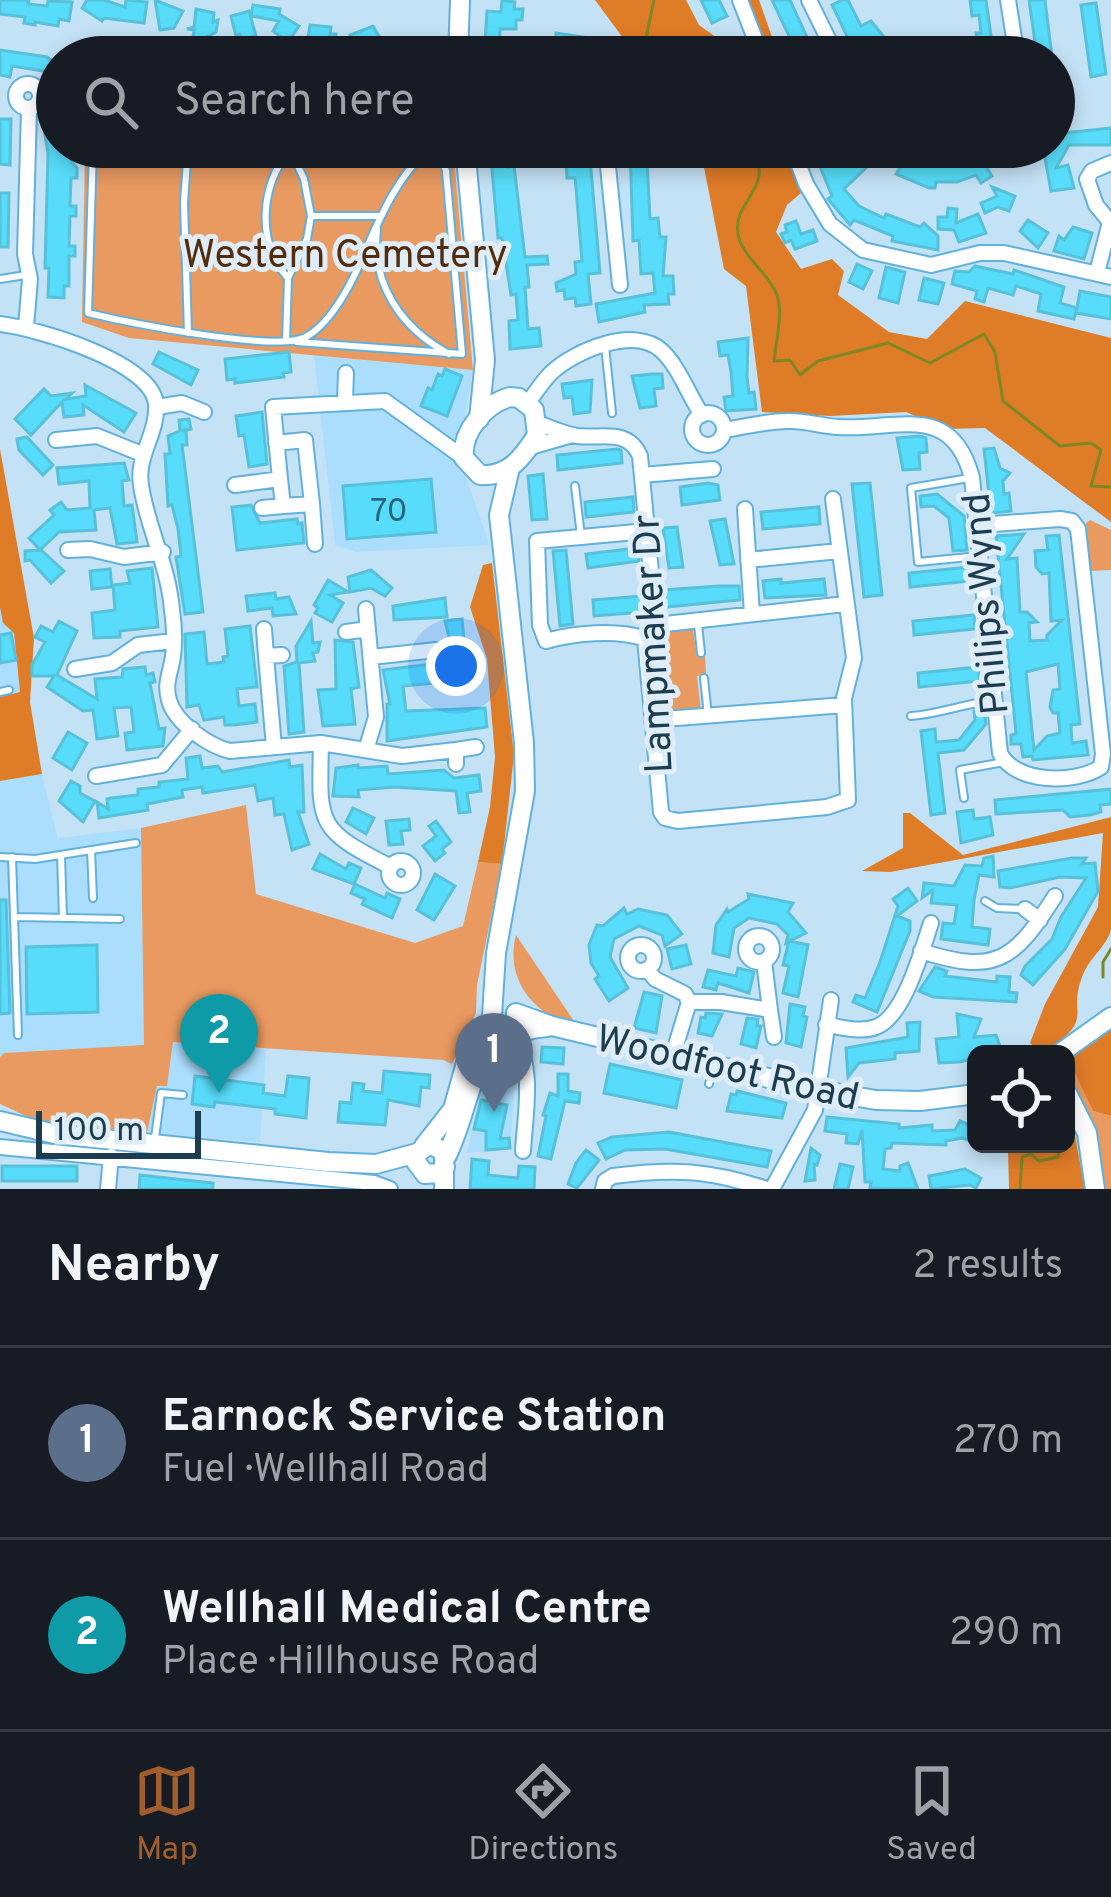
<!DOCTYPE html>
<meta charset="utf-8">
<style>
:root{--surface:#171b24;--page:#20242c;--text:#f1f3f6;--muted:#9ea1a6;--line:#363941;--accent:#a05e2c}
body{margin:0;font-family:Overpass,sans-serif;background:var(--page);color:var(--text)}
.controls{position:absolute;right:36px;bottom:36px;display:grid;overflow:hidden;border-radius:18px;box-shadow:0 6px 18px #0003}
.controls button{width:108px;height:108px;display:grid;place-items:center;padding:0;border:0;border-bottom:3px solid var(--line);background:var(--surface);color:var(--text);font:60px sans-serif}
.scale{position:absolute;left:36px;bottom:30px;width:165px;box-sizing:border-box;padding-left:12px;border:6px solid #1c3d50;border-top:0;font-size:33px;line-height:42px;white-space:nowrap;color:#1c3d50;-webkit-text-stroke:9px #deedf7;paint-order:stroke}
.you{position:absolute;left:456px;top:666px;width:42px;height:42px;margin:-30px;border:9px solid #fff;border-radius:50%;background:#1a73e8;box-shadow:0 0 0 18px #1a73e833}
.badge{display:grid;place-items:center;width:78px;height:78px;border-radius:50%;background:var(--accent);color:#fff;font-size:39px;font-weight:700}
.pin{position:absolute;translate:-50% -99px;filter:drop-shadow(0 3px 6px #0008)}
.pin::after{content:'';position:absolute;top:63px;width:42px;height:36px;background:inherit;clip-path:polygon(0 0,100% 0,50% 100%)}
.list{margin:0;padding:0;list-style:none}
h2{display:flex;justify-content:space-between;align-items:center;height:156px;margin:0;padding:0 48px;font-size:51px}
h2 small{font-size:39px;font-weight:400;color:var(--muted)}
.list li{display:grid;grid-template-columns:78px 1fr auto;gap:36px;align-items:center;box-sizing:border-box;height:192px;padding:0 48px;border-top:3px solid var(--line)}
.list b{display:block;font-size:45px;white-space:nowrap}
.list p{margin:0;font-size:39px;white-space:nowrap;color:var(--muted)}
.list em{font-size:39px;font-style:normal;color:var(--muted)}
.icon{flex:none;width:66px;height:66px;fill:none;stroke:currentColor;stroke-width:2;stroke-linecap:round;stroke-linejoin:round}
.map{position:relative;flex:none;width:1111px;height:1189px;overflow:hidden}
.search{position:absolute;background:var(--surface);box-shadow:0 6px 18px #0003;left:36px;right:36px;top:36px;height:132px;display:flex;align-items:center;gap:30px;box-sizing:border-box;padding:0 42px;border-radius:66px;color:var(--muted);font-size:45px}
.sheet{height:540px;background:var(--surface)}
nav{display:flex;justify-content:space-around;align-items:center;box-sizing:border-box;height:168px;border-top:3px solid var(--line);background:var(--surface);font-size:33px;color:var(--muted)}
nav a{display:grid;justify-items:center;gap:6px}
nav .on{color:var(--accent)}
.map>svg:first-child{display:block}
.built{fill:#abdefd}
.green{fill:#e99a61}
.forest{fill:#df7c28}
.lines{fill:none;stroke-linecap:round;stroke-linejoin:round}
.stream{stroke:#7e8823;stroke-width:3}
.building{fill:#57ddfb;stroke:#57c1d9;stroke-width:3;fill-rule:evenodd}
.lane-casing{stroke:#61b1df;stroke-width:10}
.street-casing{stroke:#61b1df;stroke-width:18}
.secondary-casing{stroke:#61b1df;stroke-width:22}
.lane{stroke:#fff;stroke-width:6}
.street{stroke:#fff;stroke-width:14}
.secondary{stroke:#fff;stroke-width:18}
.labels{text-anchor:middle;stroke-width:10;stroke-linejoin:round;paint-order:stroke}
.number-label{font-size:33px;fill:#2b657b}
.park-label{font-size:39px;fill:#542c0c;stroke:#deedf7}
.street-label{font-size:39px;fill:#1c3d50;stroke:#deedf7}
</style>
<div class="map">
<svg width="1111" height="1189" viewBox="0 0 1111 1189">
<rect width="100%" height="100%" fill="#c4e2f5"/>
<!-- built -->
<path class="built" d="M314 356 473 370 463 426 465 475 490 545 356 552 335 545Z
M0 607 3 623 14 633 20 692 0 697Z
M42 774 58 838 141 828 145 1046 5 1053 0 1057V781Z
M172 1042 266 1050 260 1142 147 1133 158 1085 167 1086Z
M516 1070 510 1148 467 1153 483 1076Z"/>
<!-- green -->
<path class="green" d="M85 147H453L473 370 129 338 82 322Z
M1090 520 1111 530V570L1091 571 1086 523Z
M692 623 697 656 705 655 706 674 697 676 701 711 663 710 656 647 663 626Z
M246 805 256 894 415 943 463 926 478 862 502 864 477 985 476 1013 452 1064 443 1060 173 1042 167 1086H157L147 1133 39 1122 0 1104V1057L4 1053 144 1045 141 828Z
M516 935 578 1027C536 1017 504 981 516 935Z
M1073 1068 1093 1111 1111 1116V1189H1103L1099 1149 1067 1071Z"/>
<!-- forest -->
<path class="forest" d="M595 0H686L699 25 720 40 724 57H637Z
M745 0H759L779 57H768Z
M700 147H785L801 193 787 205 776 232 801 269 832 259 844 271 838 295 889 332 927 339 965 301 1111 338V522L985 428 947 429 906 412 830 416 762 412 746 286 724 269Z
M0 449 34 638 30 702 42 774 0 781V697L20 692 14 633 3 623 0 607Z
M492 563 514 755 502 864 478 862 490 807 495 757 487 659 470 607 483 565Z
M903 813H910L963 855 1111 817C1111 846 1111 904 1111 930 1107 945 1092 956 1085 970 1063 1017 1101 1015 1042 1054L1030 1043 1045 1004 1098 907 1103 833 890 872 862 871 903 848Z
M1111 1028V1116L1093 1111 1071 1065V1056Z
M1066 1117 1074 1131 1085 1189H1009L1008 1150 1066 1144Z"/>
<g class="lines">
<!-- stream -->
<path class="stream" d="M654 0 644 48 669 52 679 45 693 47 694 57
M752 147C776 189 733 199 738 233 740 255 769 273 777 295 783 313 776 342 774 361L790 360 800 375 818 361 888 343 930 363 984 334 995 352 1003 401 1060 446 1091 443 1101 450 1091 486 1111 487
M1103 977V962L1111 949
M1020 1189 1022 1157 1031 1154 1039 1161 1058 1157 1061 1144"/>
</g>
<!-- building -->
<path class="building" d="M0 0H29L28 4 47 6 48 1 72 2 69 21 59 19 58 26 35 22V25L24 23 25 17 0 14Z
M87 0H104L125 7 126 0 147 2 144 23 104 18 102 21 82 8Z
M155 0 183 11 174 28 160 30Z
M502 0 515 2 514 9H523L522 20H516V29H500L499 57H484L487 11 501 12Z
M701 0H719L727 16 712 23Z
M772 0H790L816 57H799Z
M842 0H848L861 26 871 21 893 48 901 46 912 57 892 54 857 57 832 5Z
M970 0H986L994 57H979L976 33H981L979 15 972 16Z
M1029 0H1045L1052 57H1037Z
M1096 3 1106 74 1091 77 1081 5Z
M253 5 280 9 279 14 299 26 288 42 273 31 279 21 251 16Z
M196 9 214 13 213 22 218 20 216 32 203 39 193 37 194 30 187 29 194 27Z
M249 11 256 36 242 40 240 34 236 36 231 16Z
M310 25 331 27 330 34H336L334 48 307 44Z
M373 26 379 36 370 41 379 57H368L364 49 359 52 350 35Z
M556 33 596 39 595 43 617 51 613 57H537L542 39 556 40Z
M0 50 47 57 51 60 49 72 12 66 10 77 0 75Z
M42 117H57V147H72L71 161 77 168V178H71L70 206H76V216H70L69 246H75V256H69V286H64V298L48 297 49 268H45L48 153Z
M0 119H11L10 165 0 164Z
M1111 128V145H1069L1056 168 1068 165 1074 188 1051 191 1043 147H1054V136L1063 133Z
M490 147H506L508 167 514 166 525 257 547 256 548 264 527 265 529 287H525L528 329 539 328 541 346 510 349 509 321 518 320 516 294 511 295 502 238H498Z
M572 147H586L590 158 600 273 588 274 591 304 576 306 575 298 565 299 564 290 557 291 556 283 576 274 575 262 582 261 576 188 575 178H567L566 164 573 160Z
M630 147 655 149 656 160H647L650 219 658 218 660 237H666L663 276H673L674 294H668L669 304 644 305 645 312 599 322 596 304 655 293 653 273 641 274 639 240 633 241Z
M812 147H875L865 158 871 163 844 189 859 206 884 218 886 214 920 227 924 223 938 236V250L892 241 893 236 854 220 850 225 828 199 832 196Z
M887 147H910L933 161 954 160 977 151 974 147H997L982 160 992 176 981 183 976 175 957 182H936L935 188H929L896 174 904 162Z
M992 187 1015 196 1009 211 998 207 985 213 981 203 997 196Z
M0 193H9L8 247H0Z
M948 208 957 209 956 223 978 214 986 233 959 242 954 230 938 229V217H947Z
M1028 220 1048 233 1038 248 1020 231Z
M796 221 801 234 813 230 817 241 795 249 791 240 785 243 781 234 787 232 785 225Z
M1073 227 1092 233 1084 259 1054 251 1059 236 1064 240Z
M857 264 872 271 863 289 849 282Z
M975 266 1013 274 1014 270 1064 287 1060 303 1077 308 1074 319 1038 311 1041 294 1016 286 1013 295 988 288 984 302 975 299 977 291 952 284 955 271 969 272Z
M886 267 905 272 898 303 879 298Z
M924 278 944 283 938 304 919 300Z
M1080 291 1111 297V319L1076 313Z
M748 338 747 377 749 393 754 392 756 409 726 411 724 397 733 396 731 372 728 355 720 356 718 342Z
M159 352 198 370 191 385 153 364Z
M289 352 291 372 283 373 284 377 235 383V379L227 380 225 359Z
M445 369 462 376 447 416 421 406 428 388 432 390 438 374 442 376Z
M652 374H662L663 388 654 389 656 406 640 408 632 376Z
M592 380 590 412 574 414 572 397 564 398 562 384Z
M85 385 136 413 124 432 83 405 84 415 64 417 62 402 31 435 15 419 44 389 51 396 72 393 66 399 86 396Z
M262 412 267 464 249 467 244 435 239 436 236 416Z
M189 419 191 429 182 431 186 430 187 445H182L203 612 185 614 176 557 181 556 178 529 172 505 168 506 165 454H170L168 436 180 431 179 420Z
M919 436 926 438 927 452 919 453 920 469 903 470 897 438Z
M27 437 53 465 43 475 19 450 17 439Z
M994 448 1000 468 1010 473 1003 481 1004 494 1009 493 1011 511 993 513 990 504 984 449Z
M617 449 621 450 622 463 558 470 557 455Z
M124 463 129 480 122 481 124 506 132 505 137 542 117 544 110 508 94 510 96 530 59 532 40 550 29 538 54 515 50 510 61 502 67 510 90 508 89 481 59 484 57 468Z
M543 474 547 519 532 520 528 476Z
M431 479 436 532 347 539 343 486Z
M708 483 718 485 720 500 682 505 680 487Z
M870 483 882 595 864 597 852 484Z
M937 494 964 516 967 550 953 551 949 518 934 506 921 507 920 496Z
M633 497 634 512 586 517 585 502Z
M251 505 260 523 297 519 298 524 302 523 304 543 237 550 232 507Z
M819 507 820 524 763 529 761 512Z
M725 519 734 564 720 565 710 521Z
M677 527 683 567 669 568 663 528Z
M1024 534 1007 559 1017 558 1020 612H1027L1037 622 1029 623 1030 641 1047 640V635L1062 620 1051 621 1049 573 1042 574 1036 567 1035 551 1048 550 1046 536 1059 535 1080 724 1071 725 1072 743 1086 741 1088 755 1033 760 1032 756 1023 757 1021 744H1011V735L1016 734 1014 713 996 536ZM1058 664 1060 689 1053 690 1050 707 1053 713H1058L1060 733 1047 736 1034 750 1026 672Z
M637 548 639 561 588 568 586 554Z
M41 550 64 571 51 583 30 560 25 561V551Z
M566 550 573 624 560 626 553 551Z
M970 567 971 581 910 587 909 573Z
M152 568 158 627 120 631V637L94 638 92 613 115 610 113 585 130 583 127 571Z
M110 569 112 587 92 589 90 571Z
M371 570 392 588 385 596 371 588 350 592 348 577Z
M781 579V583L824 579 826 595 765 598 763 581Z
M328 580 348 592 330 595 343 603 332 622 315 613 318 608 314 605Z
M719 586H739L740 600 666 607 664 590Z
M275 593 276 599 289 597 296 614 273 616 272 608 248 611 246 596Z
M642 596 643 612 594 616 593 600Z
M445 598 447 617 394 620 393 606Z
M974 615 975 629 914 635 913 621Z
M462 619 464 640 450 641 445 621Z
M59 621 77 631 57 675 97 699 95 679 122 677 123 669 145 667 146 675 153 673 155 682 150 683 159 729 165 728 163 746 127 750 125 733 134 732 131 707 114 708 118 736 97 739 93 710 83 711 47 687 54 676H32V665L45 642 35 637 41 626 53 632Z
M311 621 313 643 320 642 318 652 313 653 315 661 299 663 304 732 289 734 284 666 297 662 296 646Z
M250 626 257 687 237 689 239 706 255 704 257 722 234 725H225L224 717 204 720 199 705 187 707 185 634 204 632 207 664 224 662 223 657 228 656 225 629Z
M11 633 16 660 0 663V635Z
M335 640 353 642 359 687 351 689 355 724 323 726 318 690 336 689Z
M479 658 481 671 447 677 448 682 403 686 406 711 485 708 487 727 387 741V704H390L383 670Z
M978 667 980 681 919 687 918 673Z
M984 709 986 724 964 750 938 753 945 813 931 815 921 731 935 729 936 742 959 740 975 720 974 711Z
M68 732 87 743 72 770 53 758Z
M200 756 202 768 218 766 222 772 289 760 290 767 302 765 304 812H298L309 844 292 850 284 814 275 815 273 798 258 801 255 785 203 793 202 787 182 790 183 797 147 804 148 810 99 818 97 802 108 809 107 799 111 798 138 795V789L159 787V782L188 779 186 758Z
M358 765V768L387 766 388 774 444 770 454 778 479 775 481 791 467 793 470 812 459 813 456 791 395 787 358 790 359 797 333 796 336 768Z
M71 781 80 786V793L95 801 83 822 59 801Z
M1111 789V804L1100 805 1101 812 1090 815 1070 817 1063 810 996 814 995 800Z
M353 808 374 818 366 834 346 822Z
M973 810 974 819 990 817 993 835 961 843 957 812Z
M409 819 410 830 401 831 403 844 389 845 386 821Z
M436 821 451 842 442 849 445 853 435 861 423 846 436 836 429 826Z
M320 854 346 869 349 863 361 868 354 884 313 869Z
M993 856 994 877 979 875 974 900 972 927 990 929 988 945 941 939 943 923 954 924 957 905 931 903 933 890 922 898 924 883 954 886 965 865 982 866 984 858Z
M1072 858H1086L1082 864 1095 863 1098 891 1065 949 1033 985 1021 975 1025 966 1052 939 1061 917 1086 878 1060 877 1010 888 1000 887 998 871Z
M435 874 455 886 434 920 417 910Z
M355 884 385 898 387 893 400 899 392 918 362 904 365 899 351 893Z
M908 888 917 901 897 916 910 921V931L877 1012 853 1002 856 995 865 998 880 962 898 906 893 899Z
M748 894 793 903 788 912 806 933 790 941 808 945 798 997 783 993 789 966 783 965 789 941 786 943 788 935 777 924 749 918 734 928 729 957 713 953 716 925 727 909 728 912 749 899Z
M0 900H6L10 1013 0 1014Z
M624 908 627 914 638 909 667 915 682 934 665 946 662 935 639 926 614 939 610 957 628 988 609 1001 595 979 599 976 591 963 589 945 597 925 603 926Z
M97 945 98 1012 27 1014 26 947Z
M686 945 691 964 672 969 667 949Z
M935 967 947 971 945 976 997 982V976L1010 977 1009 992 1017 993 1016 1002 933 997 919 991Z
M738 968 754 972 749 993 718 983 716 990 703 987 708 970 736 976Z
M644 992 662 996 656 1033 634 1028Z
M790 1004 805 1007 803 1016 807 1017 801 1047 786 1043Z
M706 1013 722 1014 712 1036 698 1033 701 1017 705 1018Z
M957 1014 981 1019 974 1037 996 1035 1003 1054H976V1058L960 1062 939 1063 936 1039 959 1037Z
M747 1018 758 1019 757 1026H761L756 1048 741 1044Z
M920 1022 919 1051 895 1053V1059L859 1063 848 1077 846 1048 908 1037 907 1023Z
M542 1047 564 1048 563 1064 541 1062Z
M610 1064 682 1080 676 1108 604 1093Z
M384 1071 430 1075 429 1088 421 1087 419 1106 388 1100 385 1125 338 1122 340 1102 351 1103 353 1083 364 1084 363 1091 382 1093Z
M558 1074H568V1091L580 1093 579 1103 565 1101 551 1159 538 1156 546 1116 543 1115 550 1093 558 1096Z
M195 1076 264 1085 263 1093 285 1096 288 1076 309 1078 306 1118 275 1114V1109L215 1102 214 1107 192 1104Z
M737 1091 786 1103 782 1118 727 1111 731 1094 736 1095Z
M481 1100 507 1105 500 1139 509 1138 510 1148 486 1150V1131L474 1129Z
M827 1117 899 1124V1128L932 1125V1131L955 1130 960 1121 974 1127V1134L970 1141 963 1138 946 1141V1145L892 1143 891 1148 885 1149 883 1169 900 1171V1166L908 1163 918 1189 870 1188 871 1182H865L862 1130 858 1144 846 1143 847 1134 825 1131Z
M669 1132 771 1151 767 1167 665 1149 625 1150 606 1159 598 1143 612 1137Z
M811 1148 820 1155 817 1165 814 1164 815 1180 805 1181Z
M586 1150 599 1160 577 1188 568 1184 576 1163Z
M472 1159 489 1161 488 1175 518 1178 519 1166 535 1167 534 1189H470Z
M840 1164 853 1167 848 1189H834Z
M2 1166H77V1181H2Z
M965 1169 981 1178 976 1188 970 1185 931 1189 929 1176Z
M140 1175 213 1183V1189H139Z"/>
<g class="lines">
<!-- lane casing -->
<g class="lane-casing">
<path id="lane" d="M93 147 88 313C125 322 277 353 306 337 329 324 345 295 356 272 377 226 392 182 430 147
M312 216H381
M377 229C371 284 401 328 449 354
M288 278C256 243 260 187 289 151
M0 279 26 275
M188 333 184 202 188 147
M286 341 288 278 307 239 311 216 304 179 289 147
M297 342 462 354 446 171 438 147
M605 346 612 413
M969 478 911 488 918 562 979 556
M575 486 581 536
M698 624 701 653
M704 678 708 716
M0 692 9 690
M911 716C940 714 962 704 991 701
M964 798 960 770 1004 762
M91 850 93 898
M61 855 63 918
M0 857 35 859 136 843
M12 857 18 1035
M985 901 997 908 1021 909
M16 917 120 919
M709 1084 713 1069
M155 1138 161 1093 183 1095"/>
</g>
<!-- street casing -->
<g class="street-casing">
<path id="street" d="M740 0 762 57
M809 0 837 57
M1008 0 1017 57
M16 96a12 12 0 1 1 24 0a12 12 0 1 1-24 0Z
M606 147 620 285
M792 147 806 184 830 224 863 250 931 265 980 253H1004L1111 277
M1097 273 1110 222 1096 205 1087 179 1092 171 1111 163
M0 324C35 328 154 362 156 405 158 433 136 456 141 485 147 528 168 563 172 610 174 624 175 641 173 656 171 672 164 683 169 700 175 723 209 746 230 751L321 743 402 756 456 750
M26 327 30 279 25 254 29 109
M345 400 346 373
M528 403C535 393 542 382 551 373 574 351 635 325 662 351 679 367 689 396 702 415
M157 407 182 403 204 412
M692 429a16 16 0 1 1 32 0a16 16 0 1 1-32 0Z
M538 423C551 428 564 434 577 436 602 439 628 428 640 456L656 625 645 639 661 812 665 818 678 821 827 807 848 800 844 698 854 658 833 499
M724 430C746 427 769 420 791 421 806 421 822 426 838 427 895 431 952 400 972 478L1000 753C1015 784 1076 784 1101 767L1103 754 1078 529 1072 521 1060 519 979 525
M56 440 97 436 142 454
M276 443 305 440 312 504 283 506 280 479
M527 448 572 435
M642 475 713 469
M235 485 280 479 273 407 385 401 464 458
M312 504 315 544
M262 508 283 506
M745 509 752 614
M68 550 90 549 124 557 163 552
M748 560 839 551
M366 609 376 717 366 750
M656 625 845 604
M264 629 266 656 282 655
M346 632 368 629
M645 639C617 629 574 633 546 641L540 625 537 541 647 531
M266 656 274 747
M371 657 436 650
M75 669 112 663 138 645 173 641
M652 720 844 705
M321 743C319 825 316 829 391 867
M456 764V750L476 747
M96 776 162 765 192 729
M389 873a12 12 0 1 1 24 0a12 12 0 1 1-24 0Z
M1025 909 1040 920
M746 949a13 13 0 1 1 26 0a13 13 0 1 1-26 0Z
M628 958a13 13 0 1 1 26 0a13 13 0 1 1-26 0Z
M921 951C997 976 1015 959 1055 896
M647 969 655 979 685 994 689 1002H721L770 1010 764 961
M770 1010 774 1037
M826 1025C843 1027 860 1033 876 1027 904 1017 922 950 931 923
M514 1036C535 1068 525 1114 523 1151
M673 1055 689 1002
M0 1147 374 1183 390 1189
M108 1189 111 1156
M603 1189 605 1181 613 1176C673 1168 709 1170 767 1189
M772 1189 815 1110 831 1000"/>
</g>
<!-- secondary casing -->
<g class="secondary-casing">
<path id="secondary" d="M458 57 460 0
M465 147 485 360 479 419
M510 397 519 398 534 410 537 435C523 457 509 477 480 475L464 458C461 432 485 404 510 397Z
M516 1013 552 1026 818 1090 876 1100 920 1101 976 1094
M492 1016 496 953 525 791 524 743 499 515 510 468
M1059 1054 1111 1017
M1066 1091 1087 1133 1095 1189
M0 1121 55 1134 328 1162 376 1164 417 1153
M424 1146 453 1109 470 1049 491 1021
M446 1157C476 1098 465 1033 547 1027
M444 1189V1152L430 1144 417 1153 416 1162 425 1174 440 1173 445 1167"/>
</g>
<!-- lane -->
<use href="#lane" class="lane"/>
<!-- street -->
<use href="#street" class="street"/>
<!-- secondary -->
<use href="#secondary" class="secondary"/>
</g>
<g class="labels">
<!-- number labels -->
<g class="number-label">
<text x="389" y="521">70</text>
</g>
<!-- park labels -->
<g class="park-label">
<text x="345" y="267">Western Cemetery</text>
</g>
<!-- street labels -->
<g class="street-label">
<text transform="translate(984 604) rotate(-95)" y="14">Philips Wynd</text>
<text transform="translate(651 644) rotate(-93)" y="14">Lampmaker Dr</text>
<text transform="translate(728 1066) rotate(13)" y="14">Woodfoot Road</text>
</g>
</g>
</svg>
<div class="controls">
<button><svg class="icon" aria-label="locate" viewBox="0 0 24 24"><circle cx="12" cy="12" r="6"/><path d="M12 2v4M12 18v4M2 12h4M18 12h4"/></svg></button>
</div>
<div class="scale">100 m</div>
<div class="you"></div>
<div class="pin badge" style="left:494px;top:1112px;background:#5c6f8a">1</div>
<div class="pin badge" style="left:219px;top:1093px;background:#0f9aa8">2</div>
<div class="search"><svg class="icon" aria-label="search" viewBox="0 0 24 24"><circle cx="10" cy="10" r="6"/><path d="M15 15l6 6"/></svg>Search here</div>
</div>
<section class="sheet">
<h2>Nearby<small>2 results</small></h2>
<ul class="list">
<li><span class="badge" style="background:#5c6f8a">1</span><div><b>Earnock Service Station</b><p>Fuel · Wellhall Road</p></div><em>270 m</em></li>
<li><span class="badge" style="background:#0f9aa8">2</span><div><b>Wellhall Medical Centre</b><p>Place · Hillhouse Road</p></div><em>290 m</em></li>
</ul>
</section>
<nav>
<a class="on"><svg class="icon" aria-label="map" viewBox="0 0 24 24"><path d="M3 6l6-2 6 2 6-2v14l-6 2-6-2-6 2zM9 4v14M15 6v14"/></svg>Map</a>
<a><svg class="icon" aria-label="directions" viewBox="0 0 24 24"><path d="M12 3l9 9-9 9-9-9zM9 14v-3h6M13 9l2 2-2 2"/></svg>Directions</a>
<a><svg class="icon" aria-label="saved" viewBox="0 0 24 24"><path d="M7 4h10v16l-5-4-5 4z"/></svg>Saved</a>
</nav>
